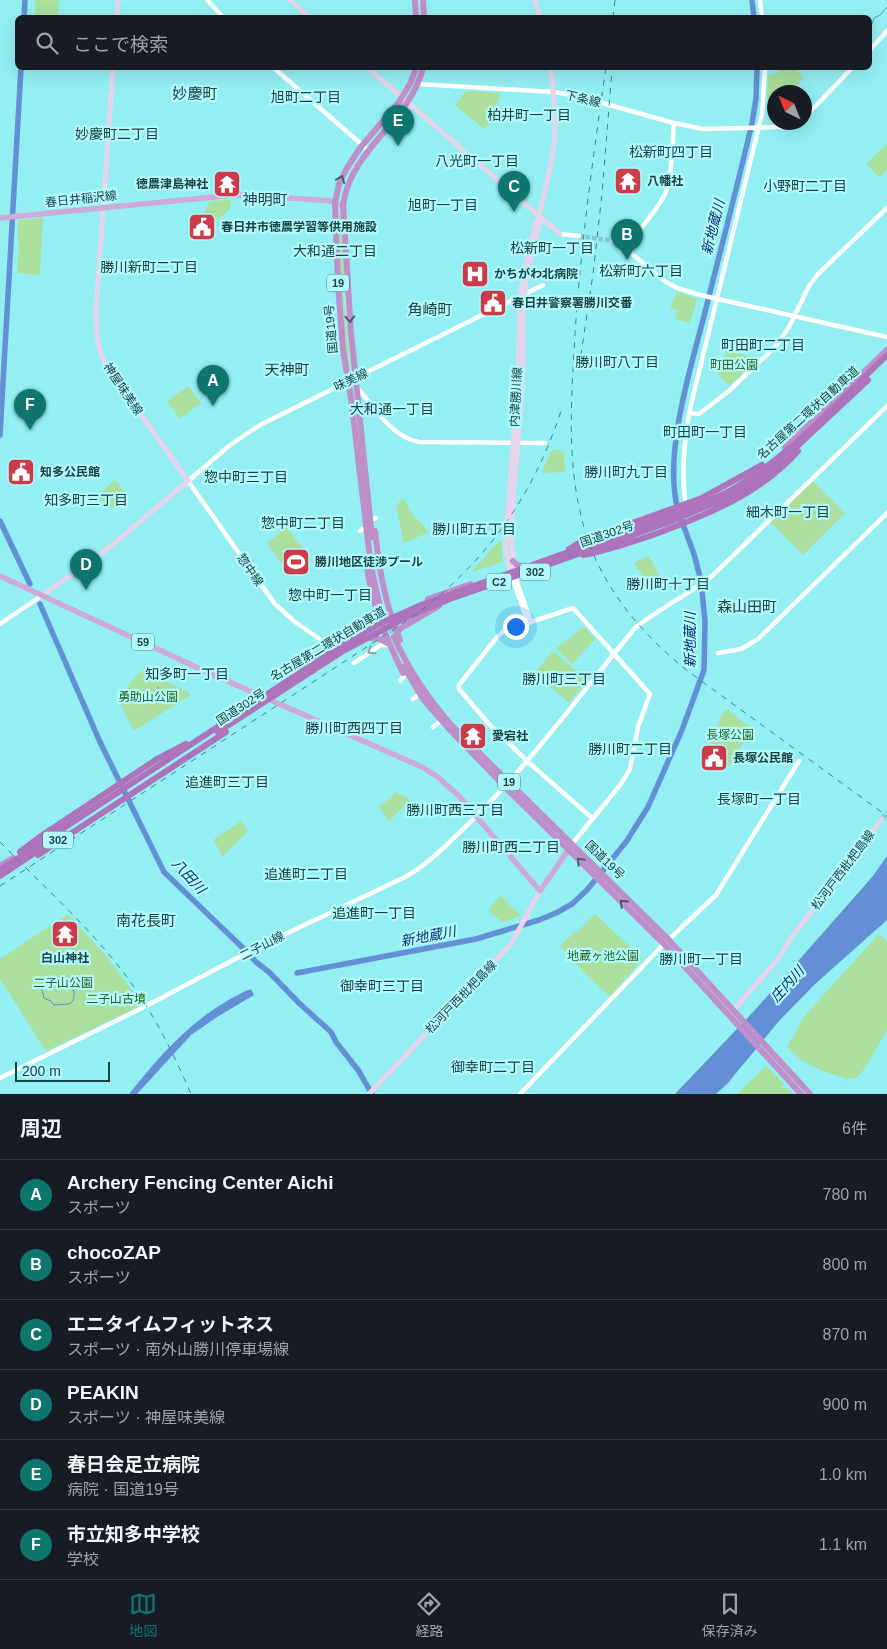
<!DOCTYPE html>
<html lang="ja">
<meta charset="utf-8">
<style>
:root{--surface:#171b24;--page:#20242c;--text:#f1f3f6;--muted:#9ea1a6;--line:#363941;--accent:#0f766e}
body{margin:0;font-family:Arial,"Noto Sans JP",sans-serif;background:var(--page);color:var(--text)}
.compass{position:absolute;left:767px;top:85px;width:45px;height:45px;border-radius:50%;background:var(--surface);box-shadow:0 5px 20px #0002;rotate:317deg}
.scale{position:absolute;left:15px;bottom:12px;width:95px;box-sizing:border-box;padding-left:5px;border:2px solid #1c4344;border-top:0;font-size:14px;line-height:18px;white-space:nowrap;color:#1c4344;-webkit-text-stroke:4px #b2f9fc;paint-order:stroke}
.you{position:absolute;left:515px;top:626px;width:18px;height:18px;margin:-12px;border:4px solid #fff;border-radius:50%;background:#1a73e8;box-shadow:0 0 0 8px #1a73e833}
.badge{display:grid;place-items:center;width:32px;height:32px;border-radius:50%;background:var(--accent);color:#fff;font-size:16px;font-weight:700}
.pin{position:absolute;translate:-50% -41px;filter:drop-shadow(0 1px 2px #0008)}
.pin::after{content:'';position:absolute;top:26px;width:18px;height:15px;background:inherit;clip-path:polygon(0 0,100% 0,50% 100%)}
.list{margin:0;padding:0;list-style:none}
h2{display:flex;justify-content:space-between;align-items:center;height:65px;margin:0;padding:0 20px;font-size:21px}
h2 small{font-size:16px;font-weight:400;color:var(--muted)}
.list li{display:grid;grid-template-columns:32px 1fr auto;gap:15px;align-items:center;box-sizing:border-box;height:70px;padding:0 20px;border-top:1px solid var(--line)}
.list b{display:block;font-size:19px;white-space:nowrap}
.list p{margin:0;font-size:16px;white-space:nowrap;color:var(--muted)}
.list em{font-size:16px;font-style:normal;color:var(--muted)}
.icon{flex:none;width:28px;height:28px;fill:none;stroke:currentColor;stroke-width:2;stroke-linecap:round;stroke-linejoin:round}
.map{position:relative;flex:none;width:887px;height:1094px;overflow:hidden}
.search{position:absolute;background:var(--surface);box-shadow:0 5px 20px #0002;left:15px;right:15px;top:15px;height:55px;display:flex;align-items:center;gap:12px;box-sizing:border-box;padding:0 18px;border-radius:8px;color:var(--muted);font-size:19px}
.sheet{height:485px;background:var(--surface)}
nav{display:flex;justify-content:space-around;align-items:center;box-sizing:border-box;height:70px;border-top:1px solid var(--line);background:var(--surface);font-size:14px;color:var(--muted)}
nav a{display:grid;justify-items:center;gap:2px}
nav .on{color:var(--accent)}
.map>svg:first-child{display:block}
.green{fill:#aadf9d}
.water{fill:#638fd5}
.lines{fill:none;stroke-linecap:round;stroke-linejoin:round}
.stream{stroke:#638fd5;stroke-width:1}
.river{stroke:#638fd5;stroke-width:5.5}
.tertiary-tunnel{stroke:#7ccdd0;stroke-width:4.5;stroke-dasharray:4.5 2;stroke-linecap:butt}
.secondary-tunnel{stroke:#7ccdd0;stroke-width:5;stroke-dasharray:5 2.5;stroke-linecap:butt}
.trunk-tunnel{stroke:#7ccdd0;stroke-width:6;stroke-dasharray:6 3;stroke-linecap:butt}
.tertiary{stroke:#fff;stroke-width:4.5}
.secondary{stroke:#e7d5eb;stroke-width:5}
.primary{stroke:#ceabd7;stroke-width:5.5}
.trunk{stroke:#be8fca;stroke-width:6}
.motorway{stroke:#ae73bd;stroke-width:6}
.rail{stroke:#488284;stroke-width:1;stroke-dasharray:6 6;stroke-linecap:butt}
.oneway{stroke:#4d5a6c}
.oneway2{stroke:#8ea1a2}
.labels{text-anchor:middle;stroke-width:4.5;stroke-linejoin:round;paint-order:stroke}
.shield{fill:#b2f9fc;stroke:#497a7b;stroke-width:1}
.shield-label{font-size:11px;font-weight:bold;fill:#1c4344}
.street-label{font-size:12px;fill:#1c4344;stroke:#b2f9fc}
.poi-label{font-size:12px;font-weight:bold;fill:#1c4344;stroke:#b2f9fc;text-anchor:start}
.park-label{font-size:12px;fill:#2c631d;stroke:#b2f9fc}
.neighbourhood-label{font-size:14px;fill:#1c4344;stroke:#b2f9fc}
.water-label{font-size:14px;font-style:italic;fill:#0a3271;stroke:#b2f9fc}
.quarter-label{font-size:15px;fill:#1c4344;stroke:#b2f9fc}
</style>
<div class="map">
<svg width="887" height="1094" viewBox="0 0 887 1094">
<rect width="100%" height="100%" fill="#94eff3"/>
<!-- green -->
<path class="green" d="M35 0H59L58 17H35Z
M782 68H794L804 78 790 92H774V98H768L767 97 768 76 777 73Z
M466 91 499 93 500 94 494 115 485 129H484L456 106V104Z
M887 144V170L879 177 866 164Z
M231 200 230 209 202 233 196 234 195 232 210 201Z
M339 211 341 213 345 290H343L350 368 348 369 340 276Z
M43 218 40 274 39 275 17 273 19 248 18 242V220Z
M677 292 697 299 690 323 675 319 678 310 670 308Z
M727 351 757 358V360L729 386 716 372Z
M188 386 201 403 180 419 167 401Z
M552 449 562 451 564 454 565 472 543 473 542 472Z
M115 480 129 496 112 509 106 503 97 498V496Z
M813 481 845 513 803 555 770 522Z
M402 499H404L413 515 429 532 404 543 396 506Z
M287 527 311 560 292 575H290L267 543Z
M499 541H502V562L473 572 472 571Z
M649 556 662 580 651 588 634 563Z
M584 627H585L595 639 573 663H571L556 648Z
M551 652H554L587 680 569 703 536 674 537 669 540 667Z
M142 670 190 693V695L134 731 117 698Z
M725 709H727L752 729 728 768H726L701 759Z
M396 792 410 800V801L389 821 379 807Z
M241 821 248 831 223 856 213 840Z
M500 896H501L521 916 502 922 488 910Z
M68 914 107 957 143 1005 46 1051 0 979V959Z
M595 914 643 959 610 996 608 995 585 974 560 946 576 931 577 932Z
M879 934 887 941V1030L866 1067 857 1077 848 1079 823 1071 801 1060 787 1047 806 1014Z
M766 1066 784 1084 781 1088 788 1089 793 1094H737Z"/>
<!-- water -->
<path class="water" d="M887 856V920L814 985 779 1021 727 1084 716 1094H675L754 1011 873 876Z
M251 989 254 995 217 1017 191 1035 137 1094H129C158 1058 186 1025 227 1001 234 997 242 992 251 989Z"/>
<g class="lines">
<!-- stream -->
<path class="stream" d="M870 30 874 18 880 15 887 7
M157 704C154 698 159 694 158 687
M40 988 42 990 44 998 51 1001 54 1005 69 1004 73 1001C76 992 73 986 65 981"/>
<!-- river -->
<path class="river" d="M752 0 754 18
M24 18 25 0
M0 435 21 68
M678 510C663 455 690 371 704 316 720 252 737 188 752 123L756 99 757 68
M0 521 30 584
M40 604 100 742 164 872 245 950 256 962 270 973 299 1003 331 1032 336 1042 358 1070 372 1094
M297 973 476 939 506 930 539 920 556 913 572 904 587 890 626 842 648 807 682 730 704 670 705 621 701 581 694 554 681 519"/>
<!-- tertiary-tunnel -->
<path class="tertiary-tunnel" d="M579 236 613 241"/>
<!-- secondary-tunnel -->
<path class="secondary-tunnel" d="M882 819 887 812"/>
<!-- trunk-tunnel -->
<path class="trunk-tunnel" d="M385 610 394 637"/>
<!-- tertiary -->
<path class="tertiary" d="M207 0 224 18
M760 0 762 18
M870 50 887 31
M274 68 368 150
M418 84 554 92 577 96 674 123 703 129 783 127 798 122
M804 118 852 68
M560 234 579 236
M613 241 621 245 666 282 677 288 700 295 887 337
M625 248C638 231 655 214 665 194 673 174 672 144 674 123
M348 381 356 386C374 407 391 437 419 442L545 443
M689 413 699 414 730 390 777 345 789 327 809 286 818 274 887 208
M685 499C681 470 685 441 689 413L762 114 765 68
M374 519 376 518
M360 531 362 529
M516 579 531 622
M513 580 528 623
M0 624 41 596
M352 628 372 616 375 610
M327 644 295 622 275 604 188 481 230 445 260 425 543 285
M718 653 741 649 758 639 887 513
M354 663 381 645H388
M400 681 404 676
M413 699 417 696
M433 727 438 723
M572 844 621 784 630 769 638 727 650 694 573 608 504 631 497 637 459 685V689L490 725 527 761 592 818
M0 1078 146 1006 254 949 401 879C424 868 441 850 460 832 525 771 578 697 635 628 659 609 687 595 711 577L887 406
M520 1094 664 944 716 895 799 761"/>
<!-- secondary -->
<path class="secondary" d="M290 0 310 18
M535 0 540 18
M117 18 118 0
M368 68 560 234
M511 574 506 550V537L518 380 520 297 523 277 536 222 539 217
M516 575 511 541 512 512 523 381V315L526 281 539 225V216C544 192 551 169 554 144 557 118 554 93 550 68
M41 596 105 551 188 481 107 367C97 349 96 331 96 311L113 68
M731 1013 778 959 791 938 882 819
M369 1094 511 944 540 891"/>
<!-- primary -->
<path class="primary" d="M0 218 234 195 306 199 330 201 338 204
M0 576 209 673 422 767 438 777 459 796 540 891 571 846"/>
<!-- trunk -->
<path class="trunk" d="M415 0 416 18
M423 0 424 18
M785 448 887 350
M375 531C379 568 385 605 400 640
M372 537 351 333 343 205C351 148 409 123 423 68
M513 561 517 565 522 566
M367 568C373 607 386 638 403 673
M428 599 471 584
M381 611 371 567 351 398 343 350 338 284 335 203 339 184 347 168 360 148 399 102 411 82 416 68
M398 636V631L401 628 439 606
M394 637C409 671 429 700 454 728L668 939 810 1094
M371 638 380 639 387 643
M404 667 423 699 451 731 505 787 664 944 801 1094
M0 866 13 858"/>
<!-- motorway -->
<path class="motorway" d="M569 549 582 541 702 498 762 465
M583 555C610 550 635 541 661 532 711 513 762 492 798 451
M218 732 343 651 405 618 450 599 667 523 722 500 750 485 776 466 868 380
M20 852 41 836 157 759 186 744
M38 855 226 732
M0 870 333 651 381 623 421 605 694 507C712 500 730 492 746 481 797 448 843 397 887 355
M0 876 51 842"/>
<!-- rail -->
<path class="rail" d="M613 18 615 0
M606 68C593 156 581 244 575 334 571 405 565 474 589 543 608 595 646 638 689 672L887 816
M579 368 593 274 602 194 612 70
M0 842C40 883 85 923 120 968 150 1006 172 1050 191 1094
M0 886 402 624C481 570 533 499 562 408"/>
</g>
<!-- one-way arrows -->
<defs><path id="oneway-chevron" d="M-2-3.5L2.5 0L-2 3.5" fill="none" stroke-width="1.6" stroke-linecap="round" stroke-linejoin="round" transform="scale(1.25)"/></defs>
<g class="oneway">
<use href="#oneway-chevron" transform="translate(341 179) rotate(-68)"/>
<use href="#oneway-chevron" transform="translate(350 319) rotate(86)"/>
<use href="#oneway-chevron" transform="translate(580 861) rotate(-135)"/>
<use href="#oneway-chevron" transform="translate(623 903) rotate(-136)"/>
</g>
<use class="oneway2" href="#oneway-chevron" transform="translate(371 651) rotate(146)"/>
<!-- icons -->
<defs>
<g id="temple-square" transform="scale(1.4375)"><rect x="-9" y="-9" width="18" height="18" rx="4" fill="#cb3b49" stroke="#b2f9fc"/><path d="M0-6L5-2H3V0L6.5 2.5H4V6H1.5V3h-3V6H-4V2.5H-6.5L-3 0V-2H-5Z" fill="#fff"/></g>
<g id="civic-square" transform="scale(1.4375)"><rect x="-9" y="-9" width="18" height="18" rx="4" fill="#cb3b49" stroke="#b2f9fc"/><path d="M-.6-6.5H3V-4.5H.6V-3L4-1V1h2V6H-6V1h2V-1L-.6-3ZM-1.2 2.5V6h2.4V2.5Z" fill="#fff"/></g>
<g id="hospital-square" transform="scale(1.4375)"><rect x="-9" y="-9" width="18" height="18" rx="4" fill="#cb3b49" stroke="#b2f9fc"/><path d="M-5-5h3v3.5h4V-5h3V5h-3V1.5h-4V5h-3Z" fill="#fff"/></g>
<g id="stadium-square" transform="scale(1.4375)"><rect x="-9" y="-9" width="18" height="18" rx="4" fill="#cb3b49" stroke="#b2f9fc"/><path d="M0-5a6.5 5 0 1 0 0 10a6.5 5 0 1 0 0-10ZM-3.5-1.8h7v3.6h-7Z" fill="#fff"/></g>
</defs>
<g fill-rule="evenodd">
<use href="#temple-square" x="628" y="181"/>
<use href="#temple-square" x="227" y="184"/>
<use href="#civic-square" x="202" y="227"/>
<use href="#hospital-square" x="475" y="274"/>
<use href="#civic-square" x="493" y="303"/>
<use href="#civic-square" x="21" y="472"/>
<use href="#stadium-square" x="296" y="562"/>
<use href="#temple-square" x="473" y="736"/>
<use href="#civic-square" x="714" y="758"/>
<use href="#temple-square" x="65" y="934"/>
</g>
<g class="labels">
<!-- shield labels -->
<g class="shield">
<rect x="327" y="274.5" width="22" height="17" rx="4"/>
<rect x="520" y="563.5" width="30" height="17" rx="4"/>
<rect x="486.5" y="573.5" width="25" height="17" rx="4"/>
<rect x="132" y="633.5" width="22" height="17" rx="4"/>
<rect x="498" y="773.5" width="22" height="17" rx="4"/>
<rect x="43" y="831.5" width="30" height="17" rx="4"/>
</g>
<g class="shield-label">
<text x="338" y="287">19</text>
<text x="535" y="576">302</text>
<text x="499" y="586">C2</text>
<text x="143" y="646">59</text>
<text x="509" y="786">19</text>
<text x="58" y="844">302</text>
</g>
<!-- street labels -->
<g class="street-label">
<text transform="translate(583 99) rotate(13)" y="4">下条線</text>
<text transform="translate(81 199) rotate(-6)" y="4">春日井稲沢線</text>
<text transform="translate(331 329) rotate(-95)" y="4">国道19号</text>
<text transform="translate(351 380) rotate(-26)" y="4">味美線</text>
<text transform="translate(123 389) rotate(56)" y="4">神屋味美線</text>
<text transform="translate(516 397) rotate(-87)" y="4">内津勝川線</text>
<text transform="translate(808 413) rotate(-42)" y="4">名古屋第二環状自動車道</text>
<text transform="translate(607 534) rotate(-19)" y="4">国道302号</text>
<text transform="translate(250 570) rotate(55)" y="4">惣中線</text>
<text transform="translate(328 644) rotate(-31)" y="4">名古屋第二環状自動車道</text>
<text transform="translate(241 707) rotate(-33)" y="4">国道302号</text>
<text transform="translate(605 860) rotate(44)" y="4">国道19号</text>
<text transform="translate(843 870) rotate(-53)" y="4">松河戸西枇杷島線</text>
<text transform="translate(262 946) rotate(-27)" y="4">二子山線</text>
<text transform="translate(461 997) rotate(-46)" y="4">松河戸西枇杷島線</text>
</g>
<!-- poi labels -->
<g class="poi-label">
<text x="647" y="185">八幡社</text>
<text x="208" y="188" text-anchor="end">徳農津島神社</text>
<text x="221" y="231">春日井市徳農学習等供用施設</text>
<text x="494" y="278">かちがわ北病院</text>
<text x="512" y="307">春日井警察署勝川交番</text>
<text x="40" y="476">知多公民館</text>
<text x="315" y="566">勝川地区徒渉プール</text>
<text x="492" y="740">愛宕社</text>
<text x="733" y="762">長塚公民館</text>
<text x="65" y="962" text-anchor="middle">白山神社</text>
</g>
<!-- park labels -->
<g class="park-label">
<text x="734" y="369">町田公園</text>
<text x="148" y="701">勇助山公園</text>
<text x="730" y="739">長塚公園</text>
<text x="603" y="960">地蔵ヶ池公園</text>
<text x="63" y="987">二子山公園</text>
<text x="116" y="1003">二子山古墳</text>
</g>
<!-- neighbourhood labels -->
<g class="neighbourhood-label">
<text x="306" y="102">旭町二丁目</text>
<text x="529" y="120">柏井町一丁目</text>
<text x="117" y="139">妙慶町二丁目</text>
<text x="671" y="157">松新町四丁目</text>
<text x="477" y="166">八光町一丁目</text>
<text x="805" y="191">小野町二丁目</text>
<text x="443" y="210">旭町一丁目</text>
<text x="552" y="253">松新町一丁目</text>
<text x="335" y="256">大和通二丁目</text>
<text x="149" y="272">勝川新町二丁目</text>
<text x="641" y="276">松新町六丁目</text>
<text x="763" y="350">町田町二丁目</text>
<text x="617" y="367">勝川町八丁目</text>
<text x="392" y="414">大和通一丁目</text>
<text x="705" y="437">町田町一丁目</text>
<text x="626" y="477">勝川町九丁目</text>
<text x="246" y="482">惣中町三丁目</text>
<text x="86" y="505">知多町三丁目</text>
<text x="788" y="517">細木町一丁目</text>
<text x="303" y="528">惣中町二丁目</text>
<text x="474" y="534">勝川町五丁目</text>
<text x="668" y="589">勝川町十丁目</text>
<text x="330" y="600">惣中町一丁目</text>
<text x="187" y="679">知多町一丁目</text>
<text x="564" y="684">勝川町三丁目</text>
<text x="354" y="733">勝川町西四丁目</text>
<text x="630" y="754">勝川町二丁目</text>
<text x="227" y="787">追進町三丁目</text>
<text x="759" y="804">長塚町一丁目</text>
<text x="455" y="815">勝川町西三丁目</text>
<text x="511" y="852">勝川町西二丁目</text>
<text x="306" y="879">追進町二丁目</text>
<text x="374" y="918">追進町一丁目</text>
<text x="701" y="964">勝川町一丁目</text>
<text x="382" y="991">御幸町三丁目</text>
<text x="493" y="1072">御幸町二丁目</text>
</g>
<!-- water labels -->
<g class="water-label">
<text transform="translate(713 227) rotate(-76)" y="5">新地蔵川</text>
<text transform="translate(690 640) rotate(-90)" y="5">新地蔵川</text>
<text transform="translate(189 876) rotate(47)" y="5">八田川</text>
<text transform="translate(428 936) rotate(-11)" y="5">新地蔵川</text>
<text transform="translate(787 984) rotate(-48)" y="5">庄内川</text>
</g>
<!-- quarter labels -->
<g class="quarter-label">
<text x="195" y="99">妙慶町</text>
<text x="265" y="205">神明町</text>
<text x="430" y="315">角崎町</text>
<text x="287" y="375">天神町</text>
<text x="747" y="612">森山田町</text>
<text x="146" y="926">南花長町</text>
</g>
</g>
</svg>
<svg class="compass" viewBox="-18 -18 36 36"><path d="M0-13l5 13h-10z" fill="#e53935"/><path d="M0 13l5-13h-10z" fill="#9ea1a6"/></svg>
<div class="scale">200 m</div>
<div class="you"></div>
<div class="pin badge" style="left:213px;top:406px">A</div>
<div class="pin badge" style="left:627px;top:260px">B</div>
<div class="pin badge" style="left:514px;top:212px">C</div>
<div class="pin badge" style="left:86px;top:590px">D</div>
<div class="pin badge" style="left:398px;top:146px">E</div>
<div class="pin badge" style="left:30px;top:430px">F</div>
<div class="search"><svg class="icon" aria-label="search" viewBox="0 0 24 24"><circle cx="10" cy="10" r="6"/><path d="M15 15l6 6"/></svg>ここで検索</div>
</div>
<section class="sheet">
<h2>周辺<small>6件</small></h2>
<ul class="list">
<li><span class="badge">A</span><div><b>Archery Fencing Center Aichi</b><p>スポーツ</p></div><em>780 m</em></li>
<li><span class="badge">B</span><div><b>chocoZAP</b><p>スポーツ</p></div><em>800 m</em></li>
<li><span class="badge">C</span><div><b>エニタイムフィットネス</b><p>スポーツ · 南外山勝川停車場線</p></div><em>870 m</em></li>
<li><span class="badge">D</span><div><b>PEAKIN</b><p>スポーツ · 神屋味美線</p></div><em>900 m</em></li>
<li><span class="badge">E</span><div><b>春日会足立病院</b><p>病院 · 国道19号</p></div><em>1.0 km</em></li>
<li><span class="badge">F</span><div><b>市立知多中学校</b><p>学校</p></div><em>1.1 km</em></li>
</ul>
</section>
<nav>
<a class="on"><svg class="icon" aria-label="map" viewBox="0 0 24 24"><path d="M3 6l6-2 6 2 6-2v14l-6 2-6-2-6 2zM9 4v14M15 6v14"/></svg>地図</a>
<a><svg class="icon" aria-label="directions" viewBox="0 0 24 24"><path d="M12 3l9 9-9 9-9-9zM9 14v-3h6M13 9l2 2-2 2"/></svg>経路</a>
<a><svg class="icon" aria-label="saved" viewBox="0 0 24 24"><path d="M7 4h10v16l-5-4-5 4z"/></svg>保存済み</a>
</nav>
